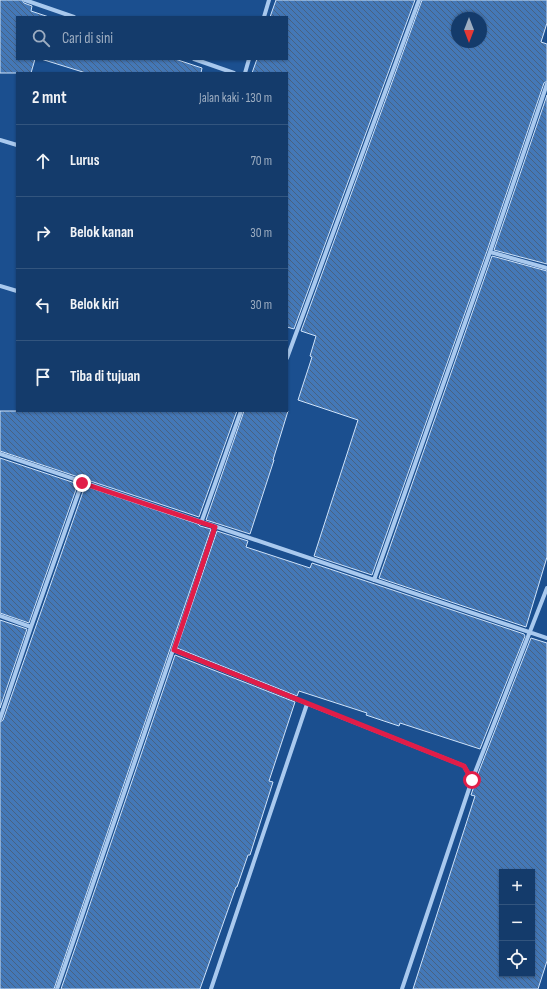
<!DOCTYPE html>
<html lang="id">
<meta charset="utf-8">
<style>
:root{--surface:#143b6b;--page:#1d4271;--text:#f1f3f6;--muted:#9dadc1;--line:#33557e}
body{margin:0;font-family:"Sofia Sans Condensed",sans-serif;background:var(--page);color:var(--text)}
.controls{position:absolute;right:12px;bottom:12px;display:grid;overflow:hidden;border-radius:0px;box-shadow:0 1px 3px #0004}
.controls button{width:36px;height:36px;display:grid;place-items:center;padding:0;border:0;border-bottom:1px solid var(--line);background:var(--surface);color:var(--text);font:20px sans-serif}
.compass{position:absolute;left:451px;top:12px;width:36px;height:36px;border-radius:50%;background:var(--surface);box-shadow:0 1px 3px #0004;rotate:180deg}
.stop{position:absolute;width:12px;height:12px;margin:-9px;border:3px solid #e11d48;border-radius:50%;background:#fff}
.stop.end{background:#e11d48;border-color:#fff;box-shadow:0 1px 4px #0008}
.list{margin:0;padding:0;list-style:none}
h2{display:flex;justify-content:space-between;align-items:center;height:52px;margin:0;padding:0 16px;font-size:17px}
h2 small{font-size:13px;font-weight:400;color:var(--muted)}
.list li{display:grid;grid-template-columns:26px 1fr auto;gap:12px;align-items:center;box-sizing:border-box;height:72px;padding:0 16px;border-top:1px solid var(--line)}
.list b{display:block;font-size:15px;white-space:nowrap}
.list em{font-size:13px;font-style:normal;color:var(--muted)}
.icon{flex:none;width:22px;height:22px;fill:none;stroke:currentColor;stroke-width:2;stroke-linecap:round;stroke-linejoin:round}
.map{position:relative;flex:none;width:547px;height:989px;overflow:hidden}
.search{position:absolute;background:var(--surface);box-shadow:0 1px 3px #0004;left:16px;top:16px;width:272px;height:44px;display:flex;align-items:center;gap:10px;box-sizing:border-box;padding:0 14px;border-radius:0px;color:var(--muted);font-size:15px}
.panel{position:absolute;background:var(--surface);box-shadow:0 1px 3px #0004;left:16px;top:72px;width:272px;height:340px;border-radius:0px}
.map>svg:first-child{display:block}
.building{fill:url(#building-back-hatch);stroke:#cfe3fa;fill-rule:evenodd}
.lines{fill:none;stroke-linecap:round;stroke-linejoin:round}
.minor{stroke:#a9c9ee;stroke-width:4}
.route{stroke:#e11d48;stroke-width:5}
</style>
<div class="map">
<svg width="547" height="989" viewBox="0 0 547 989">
<defs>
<pattern id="building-back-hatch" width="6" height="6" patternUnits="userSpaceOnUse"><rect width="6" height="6" fill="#4478b7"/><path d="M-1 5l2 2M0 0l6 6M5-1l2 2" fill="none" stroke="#486282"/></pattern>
</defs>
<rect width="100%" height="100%" fill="#1b4f8f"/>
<!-- building -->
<path class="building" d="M0 0H22L24 3 32 6 31 11 49 17H17V59H35L31 73H0Z
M276 0H415L294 329 287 327V73H252L257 59H287V17H270Z
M422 0H547V23L541 42 547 44V81L544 83 487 251 372 575 314 556 358 420 298 400 312 357 310 356 316 336 301 331ZM457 18H481V42H457Z
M41 59H175L202 68 201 73H86Z
M547 95V264L494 250Z
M492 256 547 271V557L526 627 379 578Z
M0 411H237L199 517 0 451Z
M244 411H288L273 460H274L250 534 206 520Z
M0 458 78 484 29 623 0 613Z
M85 486 198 524 200 526 211 529 54 989H0V722L3 720Z
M217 531 248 541 246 547 310 568 312 563 524 634 525 636 480 749 400 723 399 726 366 715 367 713 299 691 297 696 177 648Z
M0 620 27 629 0 708Z
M531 638 547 643V961L538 989H413L475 796 471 795 479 771ZM502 872H532V974H502Z
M175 655 295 702 269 781 273 782 250 855H248L237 887H236L200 989H61Z"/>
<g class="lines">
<!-- minor -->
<path class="minor" d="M25 0 74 17
M264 17 269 0
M194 59 234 73
M245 73 249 59
M0 140 17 145
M490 252 547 268
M0 286 17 291
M287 358 419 0
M0 454 547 638
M201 523 241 411
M374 580 490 252 547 84
M0 616 31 627
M173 650 464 766 472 780 402 989
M0 719 31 627 82 483
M472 780 547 588
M57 989 215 527
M211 989 307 704"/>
</g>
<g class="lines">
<!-- route -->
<path class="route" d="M82 483 215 527 174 650 464 766 472 780"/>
</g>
</svg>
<div class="controls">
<button>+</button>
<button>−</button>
<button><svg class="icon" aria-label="locate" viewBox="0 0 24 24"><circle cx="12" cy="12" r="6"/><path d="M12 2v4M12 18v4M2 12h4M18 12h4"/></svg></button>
</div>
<svg class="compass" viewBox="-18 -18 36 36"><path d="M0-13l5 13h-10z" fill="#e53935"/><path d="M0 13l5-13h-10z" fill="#9dadc1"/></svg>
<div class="stop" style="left:472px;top:780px"></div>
<div class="stop end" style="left:82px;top:483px"></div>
<div class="search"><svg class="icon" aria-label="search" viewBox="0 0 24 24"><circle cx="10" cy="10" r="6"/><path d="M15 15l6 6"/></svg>Cari di sini</div>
<section class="panel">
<h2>2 mnt<small>Jalan kaki · 130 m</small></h2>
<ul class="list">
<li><svg class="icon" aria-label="ahead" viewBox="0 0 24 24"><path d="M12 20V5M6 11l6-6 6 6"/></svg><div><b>Lurus</b></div><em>70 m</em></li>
<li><svg class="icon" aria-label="right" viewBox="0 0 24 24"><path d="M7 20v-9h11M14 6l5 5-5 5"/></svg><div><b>Belok kanan</b></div><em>30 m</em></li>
<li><svg class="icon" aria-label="left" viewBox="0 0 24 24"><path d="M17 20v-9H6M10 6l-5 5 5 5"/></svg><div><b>Belok kiri</b></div><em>30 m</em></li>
<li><svg class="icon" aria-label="arrive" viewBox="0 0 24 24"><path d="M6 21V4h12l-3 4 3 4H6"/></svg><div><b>Tiba di tujuan</b></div></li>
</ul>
</section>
</div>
